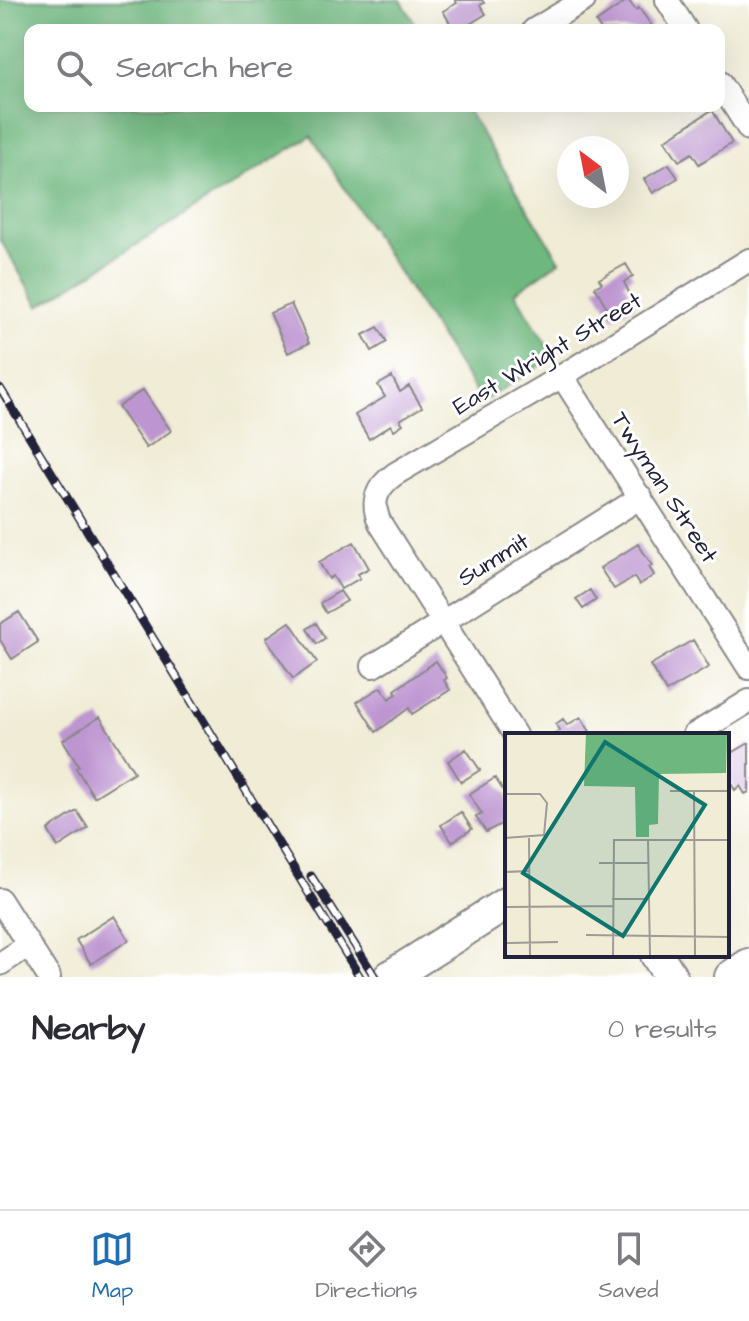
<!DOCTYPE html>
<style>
:root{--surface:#fff;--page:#f2f2f3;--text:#2b2b33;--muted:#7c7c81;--line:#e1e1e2;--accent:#1f6fb2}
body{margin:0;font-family:"Architects Daughter",sans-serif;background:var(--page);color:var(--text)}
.compass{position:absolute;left:557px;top:136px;width:72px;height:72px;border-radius:50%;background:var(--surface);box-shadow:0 8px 32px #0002;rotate:328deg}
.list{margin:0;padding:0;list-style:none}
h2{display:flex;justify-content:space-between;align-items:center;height:104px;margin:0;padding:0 32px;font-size:34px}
h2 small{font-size:26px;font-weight:400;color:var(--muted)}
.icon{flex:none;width:44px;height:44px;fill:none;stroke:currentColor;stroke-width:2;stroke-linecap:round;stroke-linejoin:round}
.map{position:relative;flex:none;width:749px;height:977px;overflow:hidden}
.search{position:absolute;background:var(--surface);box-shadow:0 8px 32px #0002;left:24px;right:24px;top:24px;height:88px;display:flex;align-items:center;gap:20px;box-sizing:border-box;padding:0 28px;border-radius:16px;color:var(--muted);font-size:30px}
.sheet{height:232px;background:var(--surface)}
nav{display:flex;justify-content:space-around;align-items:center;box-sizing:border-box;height:112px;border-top:2px solid var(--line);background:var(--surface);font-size:22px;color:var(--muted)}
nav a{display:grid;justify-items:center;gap:4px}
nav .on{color:var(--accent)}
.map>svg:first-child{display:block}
.forest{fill:#6eb77e;stroke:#486c5c;stroke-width:2}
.building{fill:#bd95d1}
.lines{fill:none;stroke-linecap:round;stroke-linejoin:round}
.street-casing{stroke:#898788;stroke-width:26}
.secondary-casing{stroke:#898788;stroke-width:36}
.street{stroke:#fff;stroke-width:22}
.secondary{stroke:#fff;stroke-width:32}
.rail-casing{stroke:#22223b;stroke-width:9}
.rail{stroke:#fff;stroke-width:6;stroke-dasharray:18;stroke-linecap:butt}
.labels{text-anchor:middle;stroke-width:6;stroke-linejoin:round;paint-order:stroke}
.street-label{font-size:24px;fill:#22223b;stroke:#fff}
.inset-road{fill:none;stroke:#9e9b98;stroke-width:2}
.view{fill:#0f766e;fill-opacity:0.15;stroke:#0f766e;stroke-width:4}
.inset-edge{fill:none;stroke:#22223b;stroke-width:4}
</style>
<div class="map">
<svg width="749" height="977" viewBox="0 0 749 977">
<rect width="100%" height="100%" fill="#fff"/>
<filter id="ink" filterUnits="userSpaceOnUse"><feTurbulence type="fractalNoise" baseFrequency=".0125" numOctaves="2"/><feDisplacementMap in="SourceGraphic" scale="16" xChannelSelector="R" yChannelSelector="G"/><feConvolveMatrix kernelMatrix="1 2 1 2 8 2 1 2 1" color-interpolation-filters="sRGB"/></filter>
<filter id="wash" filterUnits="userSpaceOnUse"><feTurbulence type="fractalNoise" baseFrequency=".006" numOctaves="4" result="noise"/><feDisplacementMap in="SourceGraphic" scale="32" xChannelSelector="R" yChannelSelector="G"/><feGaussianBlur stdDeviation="1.8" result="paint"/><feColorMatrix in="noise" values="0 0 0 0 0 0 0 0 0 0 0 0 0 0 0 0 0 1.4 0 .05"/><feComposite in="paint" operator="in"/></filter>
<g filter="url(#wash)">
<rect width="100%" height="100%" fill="#f0ecd6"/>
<!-- forest -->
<path class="forest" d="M0 0H401L419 30H30V106H465L560 261 515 293 554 357 482 402 311 136 39 306 0 239Z"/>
<g id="blocks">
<!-- building -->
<path class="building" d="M455 0H482L484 3 480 5 486 14 460 30H454L443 11 457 3Z
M628 0 636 10 639 8 652 26 646 30H601L596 22Z
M712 110 732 143 699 164 692 153 679 161 665 140Z
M669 164 678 178 653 193 644 179Z
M626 264 633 276 624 282 635 305 613 318 595 287 602 283 599 279Z
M291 304 309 343 288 353 270 313Z
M378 327 387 342 372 351 363 335Z
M392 377 400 392 409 386 422 407 400 420 403 424 394 430 391 425 369 439 355 415 385 397 378 385Z
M143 390 171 431 146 448 118 407Z
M354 542 369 568 358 574 360 578 341 589 333 576 329 579 319 562Z
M638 544 652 565 649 567 654 575 639 585 634 577 614 589 600 568Z
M590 590 596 600 583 609 576 599Z
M340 591 347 601 326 613 320 603Z
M19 612 38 642 12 659 0 640V624Z
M290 622 317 662 293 679 266 638Z
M316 623 325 638 317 644 307 629Z
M693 640 709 667 666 692 650 665Z
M436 661 447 678 444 680 450 690 412 714 409 708 376 732 357 702 381 687 389 699 397 694 395 690Z
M100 717 134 772 94 797 76 768 79 766 63 740Z
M581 717 592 735H552L560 730 556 724 563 719 567 725Z
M749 743V792L745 794 740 786 735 790 727 777V756Z
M466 749 480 770 461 782 448 761Z
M495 778 507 796V821L486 832 476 817 482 814 469 794Z
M77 811 88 828 58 847 48 830Z
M461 812 472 829 452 842 441 825Z
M114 916 129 940 91 964 76 940Z"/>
</g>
</g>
<g filter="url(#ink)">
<use href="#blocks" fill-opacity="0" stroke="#898788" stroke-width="2"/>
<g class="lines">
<!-- street casing -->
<g class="street-casing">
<path id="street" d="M667 0 686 30
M534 30 584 0
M719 82 749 129
M562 376 749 668
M373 666 641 497
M515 735 380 523C370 501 377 487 395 474L562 376 749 260
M694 735 749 701
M0 900 49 977
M0 964 29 945"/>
</g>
<!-- secondary casing -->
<g class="secondary-casing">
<path id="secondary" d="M657 955 671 977
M390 977 507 903
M731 977 749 965"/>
</g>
<!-- street -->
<use href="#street" class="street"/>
<!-- secondary -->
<use href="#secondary" class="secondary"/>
<!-- rail casing -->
<g class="rail-casing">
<path id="rail" d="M0 388 360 977
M311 876 375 977"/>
</g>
<!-- rail -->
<use href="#rail" class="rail"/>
</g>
</g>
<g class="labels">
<!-- street labels -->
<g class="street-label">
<text transform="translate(547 353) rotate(-31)" y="8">East Wright Street</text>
<text transform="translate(665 487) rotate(57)" y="8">Twyman Street</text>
<text transform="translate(493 559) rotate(-32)" y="8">Summit</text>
</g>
</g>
<!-- overview -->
<g transform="translate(505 733)">
<rect width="224" height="224" fill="#f0ecd6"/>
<path d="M81 0H222L221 40 154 41 153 91 144 92V104H131L130 54 79 53Z" fill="#6eb77e"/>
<path class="inset-road" d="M165 58H224M189 58 190 224M0 61H35L42 70 39 102 0 105M24 105 25 224M143 107 145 224M94 130H144M0 139 24 138M107 166H144M0 174 108 173M81 202 224 204M0 210 53 209M108 224 109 107H224"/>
<path class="view" d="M100 9 200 72 118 203 18 140Z"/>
<rect width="224" height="224" class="inset-edge"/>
</g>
</svg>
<svg class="compass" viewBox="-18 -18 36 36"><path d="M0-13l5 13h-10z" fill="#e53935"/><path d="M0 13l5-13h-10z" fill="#7c7c81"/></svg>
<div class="search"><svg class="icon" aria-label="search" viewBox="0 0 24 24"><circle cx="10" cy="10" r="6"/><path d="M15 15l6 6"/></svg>Search here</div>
</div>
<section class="sheet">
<h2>Nearby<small>0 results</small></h2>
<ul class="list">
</ul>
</section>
<nav>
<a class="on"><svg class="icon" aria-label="map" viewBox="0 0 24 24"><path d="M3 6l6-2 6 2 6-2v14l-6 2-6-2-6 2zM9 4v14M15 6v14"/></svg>Map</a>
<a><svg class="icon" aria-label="directions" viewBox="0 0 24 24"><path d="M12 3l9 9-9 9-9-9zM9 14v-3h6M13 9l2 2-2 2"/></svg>Directions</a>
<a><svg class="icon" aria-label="saved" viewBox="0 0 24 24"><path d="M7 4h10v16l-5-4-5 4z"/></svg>Saved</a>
</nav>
